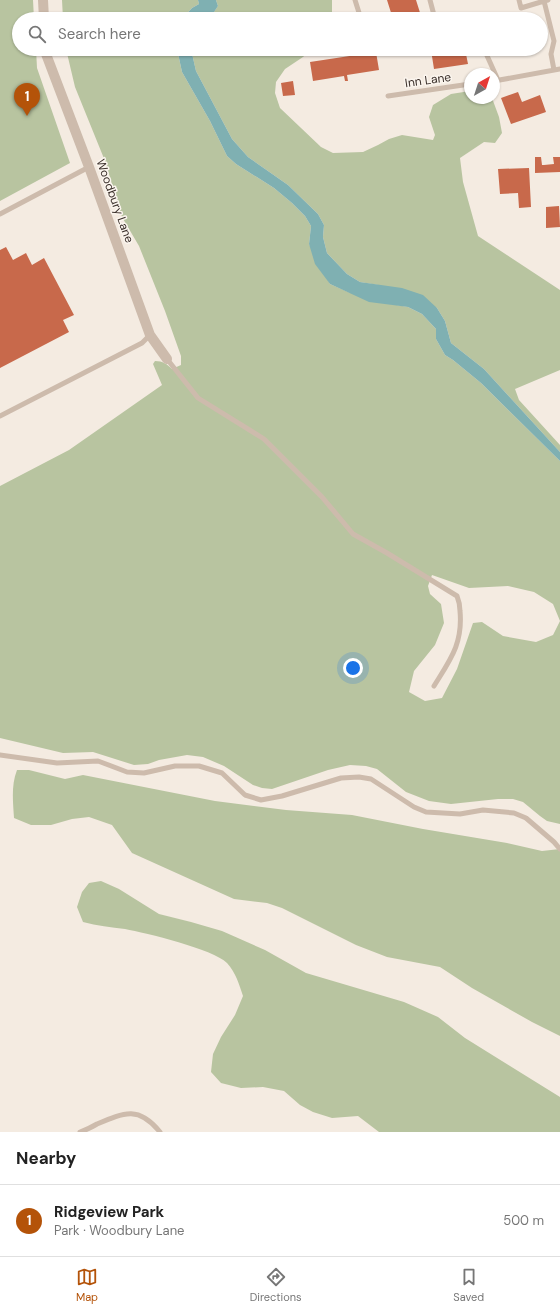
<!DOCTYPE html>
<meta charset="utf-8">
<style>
:root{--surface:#fff;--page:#f2f2f2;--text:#222;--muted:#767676;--line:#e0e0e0;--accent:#b45309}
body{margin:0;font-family:"DM Sans",sans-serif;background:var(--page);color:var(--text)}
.compass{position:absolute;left:464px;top:68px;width:36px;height:36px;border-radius:50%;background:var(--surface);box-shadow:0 1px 3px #0004;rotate:39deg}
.you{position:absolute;left:353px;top:668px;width:14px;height:14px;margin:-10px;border:3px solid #fff;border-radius:50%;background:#1a73e8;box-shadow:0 0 0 6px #1a73e833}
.badge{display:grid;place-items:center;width:26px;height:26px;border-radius:50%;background:var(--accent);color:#fff;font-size:13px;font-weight:700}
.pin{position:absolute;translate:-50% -33px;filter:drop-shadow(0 1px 2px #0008)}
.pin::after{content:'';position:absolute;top:21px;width:14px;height:12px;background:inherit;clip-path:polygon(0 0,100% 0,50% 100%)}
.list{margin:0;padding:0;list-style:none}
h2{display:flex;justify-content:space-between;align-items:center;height:52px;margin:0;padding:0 16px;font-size:17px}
h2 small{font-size:13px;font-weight:400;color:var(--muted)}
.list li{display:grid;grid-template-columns:26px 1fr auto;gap:12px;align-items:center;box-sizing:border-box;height:72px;padding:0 16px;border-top:1px solid var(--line)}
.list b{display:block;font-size:15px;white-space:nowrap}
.list p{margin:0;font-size:13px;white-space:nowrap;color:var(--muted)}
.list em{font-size:13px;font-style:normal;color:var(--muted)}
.icon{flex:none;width:22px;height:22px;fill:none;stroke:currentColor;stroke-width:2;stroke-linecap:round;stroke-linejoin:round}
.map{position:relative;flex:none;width:560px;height:1132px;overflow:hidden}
.search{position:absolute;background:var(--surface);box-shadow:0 1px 3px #0004;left:12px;right:12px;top:12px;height:44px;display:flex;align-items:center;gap:10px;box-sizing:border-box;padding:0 14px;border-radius:22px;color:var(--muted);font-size:15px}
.sheet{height:124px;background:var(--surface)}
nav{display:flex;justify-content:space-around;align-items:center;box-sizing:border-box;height:56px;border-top:1px solid var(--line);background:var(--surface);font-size:11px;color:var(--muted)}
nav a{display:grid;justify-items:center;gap:2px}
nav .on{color:var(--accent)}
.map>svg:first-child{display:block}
.green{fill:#b8c4a0;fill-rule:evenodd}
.water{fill:#7fb0b2}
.building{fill:#c8694b}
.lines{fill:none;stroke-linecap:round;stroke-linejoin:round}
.lane{stroke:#cdbbac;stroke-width:5}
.street{stroke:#cdbbac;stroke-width:10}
.labels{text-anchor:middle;stroke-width:3;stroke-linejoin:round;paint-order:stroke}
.street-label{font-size:12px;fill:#3b302b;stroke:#fbf5ee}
</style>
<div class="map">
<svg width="560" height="1132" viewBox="0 0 560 1132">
<rect width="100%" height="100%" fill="#f4ebe1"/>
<!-- green -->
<path class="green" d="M0 0H33L34 19H19V49H36L37 68 70 163 0 201Z
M62 0H198L199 4 192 8 182 19H63Z
M216 0H332V19H209L218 6Z
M66 49H177L182 72 210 121 227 156 236 164 274 188 292 203 305 216 311 226 309 244 330 284 348 292 391 304 408 307 422 314 436 329V339L445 355 453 360 481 383 560 461V824L547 821 540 816 523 802 513 799H498L451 804 429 801 406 792 377 769 366 766 350 765 328 770 272 789 262 788 253 785 224 766 203 757 187 755 159 760 148 764 134 765 93 752 63 753 0 738V486L69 450 162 385 153 364 155 361C163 361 167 364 172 369L181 365V356L165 311 139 246 122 217 105 161 75 87ZM432 575 469 588 508 586 534 592 553 604 560 621 553 635 536 642 503 636 482 622 473 623 457 669 442 698 425 701 409 692 414 671 435 645 444 623 441 604 430 594 428 586Z
M191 49H312L303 57 285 69 276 82 275 93 280 108 321 147 333 153 363 152 378 145 389 139 402 135 433 140 435 135 429 117 433 105 451 94 470 91V98H492L499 117 502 133 495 143 484 142 460 158 463 182 478 236 560 290V370L515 389 519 400 560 445V452L484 369 451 343 445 321 437 308 378 285 360 282 347 274 327 253 323 237 324 225 318 214 288 185 248 157 232 139 196 71Z
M17 770H29L65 779 83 775 215 801 286 810 352 815 423 829 507 843 542 851 560 849V1036L532 1022 472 988 440 967 387 957 356 945 282 908 267 903 234 899 132 853 112 825 89 817 72 819 51 825H31L14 818C13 802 11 785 17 770Z
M101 881 119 889 159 914 191 922 222 931 265 950 306 973 404 1002 438 1017 465 1038 560 1097V1132H379L358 1116 332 1118 313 1112 300 1105 284 1091 263 1087 241 1088 221 1083 211 1072 213 1054 221 1037 235 1015 243 996C239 984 236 973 227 963 213 949 146 933 125 929 111 927 97 926 83 922L77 907 82 892 89 883Z"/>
<!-- water -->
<path class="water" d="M198 0H216L218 6 210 18 182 19 192 8 199 4Z
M177 49H191L196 71 232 139 248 157 288 185 318 214 324 225 323 237 327 253 347 274 360 282 402 288 423 295 437 308 445 321 451 343 484 369 560 452V461L481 383 453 360 445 355 436 339V329L422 314 408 307 369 302 330 284 315 264 309 244 311 226 305 216 292 203 274 188 236 164 227 156 210 121 182 72Z"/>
<!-- building -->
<path class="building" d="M387 0H416L422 19H393Z
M440 49H465L468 64 434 69 431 50Z
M376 52 379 70 347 75 348 81H345L344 76 313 81 310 62Z
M293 81 295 95 283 96 281 83Z
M518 92 522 102 540 95 546 112 511 124 501 98Z
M535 157H541L542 165H544L554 164 553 157H560V172L535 173Z
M529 168 531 207 519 208 518 193 500 194 498 169Z
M559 206 560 227 546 228V207Z
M6 247 13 260 26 253 32 265 44 258 74 315 63 320 69 332 0 368V250Z"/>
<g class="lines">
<!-- lane -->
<path class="lane" d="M355 0 361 19
M430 0 435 19
M519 0 521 8 544 1
M548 0 544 1 554 41 551 54 554 70
M484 49 498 80
M494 81 560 69
M388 96 470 84
M0 214 89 167
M167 359 198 398 264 439 322 497 353 534 387 553 457 596C459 601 460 606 460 611 463 644 450 660 434 686
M0 416 142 343 150 335
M0 755 57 763 98 761 127 772 144 773 175 766H199L222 773 245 795 261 800 282 796 341 778 359 777 371 779 414 807 426 812 460 814 483 810 514 813 526 818 554 842 560 849
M80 1132C86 1130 92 1127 97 1124 125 1112 139 1106 160 1132"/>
<!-- street -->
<path class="street" d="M43 0 44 19
M45 49 46 54 89 167 150 335 167 359"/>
</g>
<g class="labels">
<!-- street labels -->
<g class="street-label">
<text transform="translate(428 80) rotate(-8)" y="4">Inn Lane</text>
<text transform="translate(115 201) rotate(70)" y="4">Woodbury Lane</text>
</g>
</g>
</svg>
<svg class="compass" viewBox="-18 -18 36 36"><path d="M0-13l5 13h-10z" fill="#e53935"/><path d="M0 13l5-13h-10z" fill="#767676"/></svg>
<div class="you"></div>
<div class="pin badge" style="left:27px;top:116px">1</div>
<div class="search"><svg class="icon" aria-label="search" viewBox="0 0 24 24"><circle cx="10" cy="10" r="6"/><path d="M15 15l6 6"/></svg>Search here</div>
</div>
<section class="sheet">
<h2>Nearby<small></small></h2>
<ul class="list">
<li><span class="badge">1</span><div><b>Ridgeview Park</b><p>Park · Woodbury Lane</p></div><em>500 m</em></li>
</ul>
</section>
<nav>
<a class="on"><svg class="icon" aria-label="map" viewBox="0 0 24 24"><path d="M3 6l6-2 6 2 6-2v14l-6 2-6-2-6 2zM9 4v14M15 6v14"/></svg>Map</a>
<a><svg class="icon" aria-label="directions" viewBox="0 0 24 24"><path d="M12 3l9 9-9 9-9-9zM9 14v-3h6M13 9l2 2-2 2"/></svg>Directions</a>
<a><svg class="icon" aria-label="saved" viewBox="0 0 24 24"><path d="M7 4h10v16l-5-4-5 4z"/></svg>Saved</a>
</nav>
